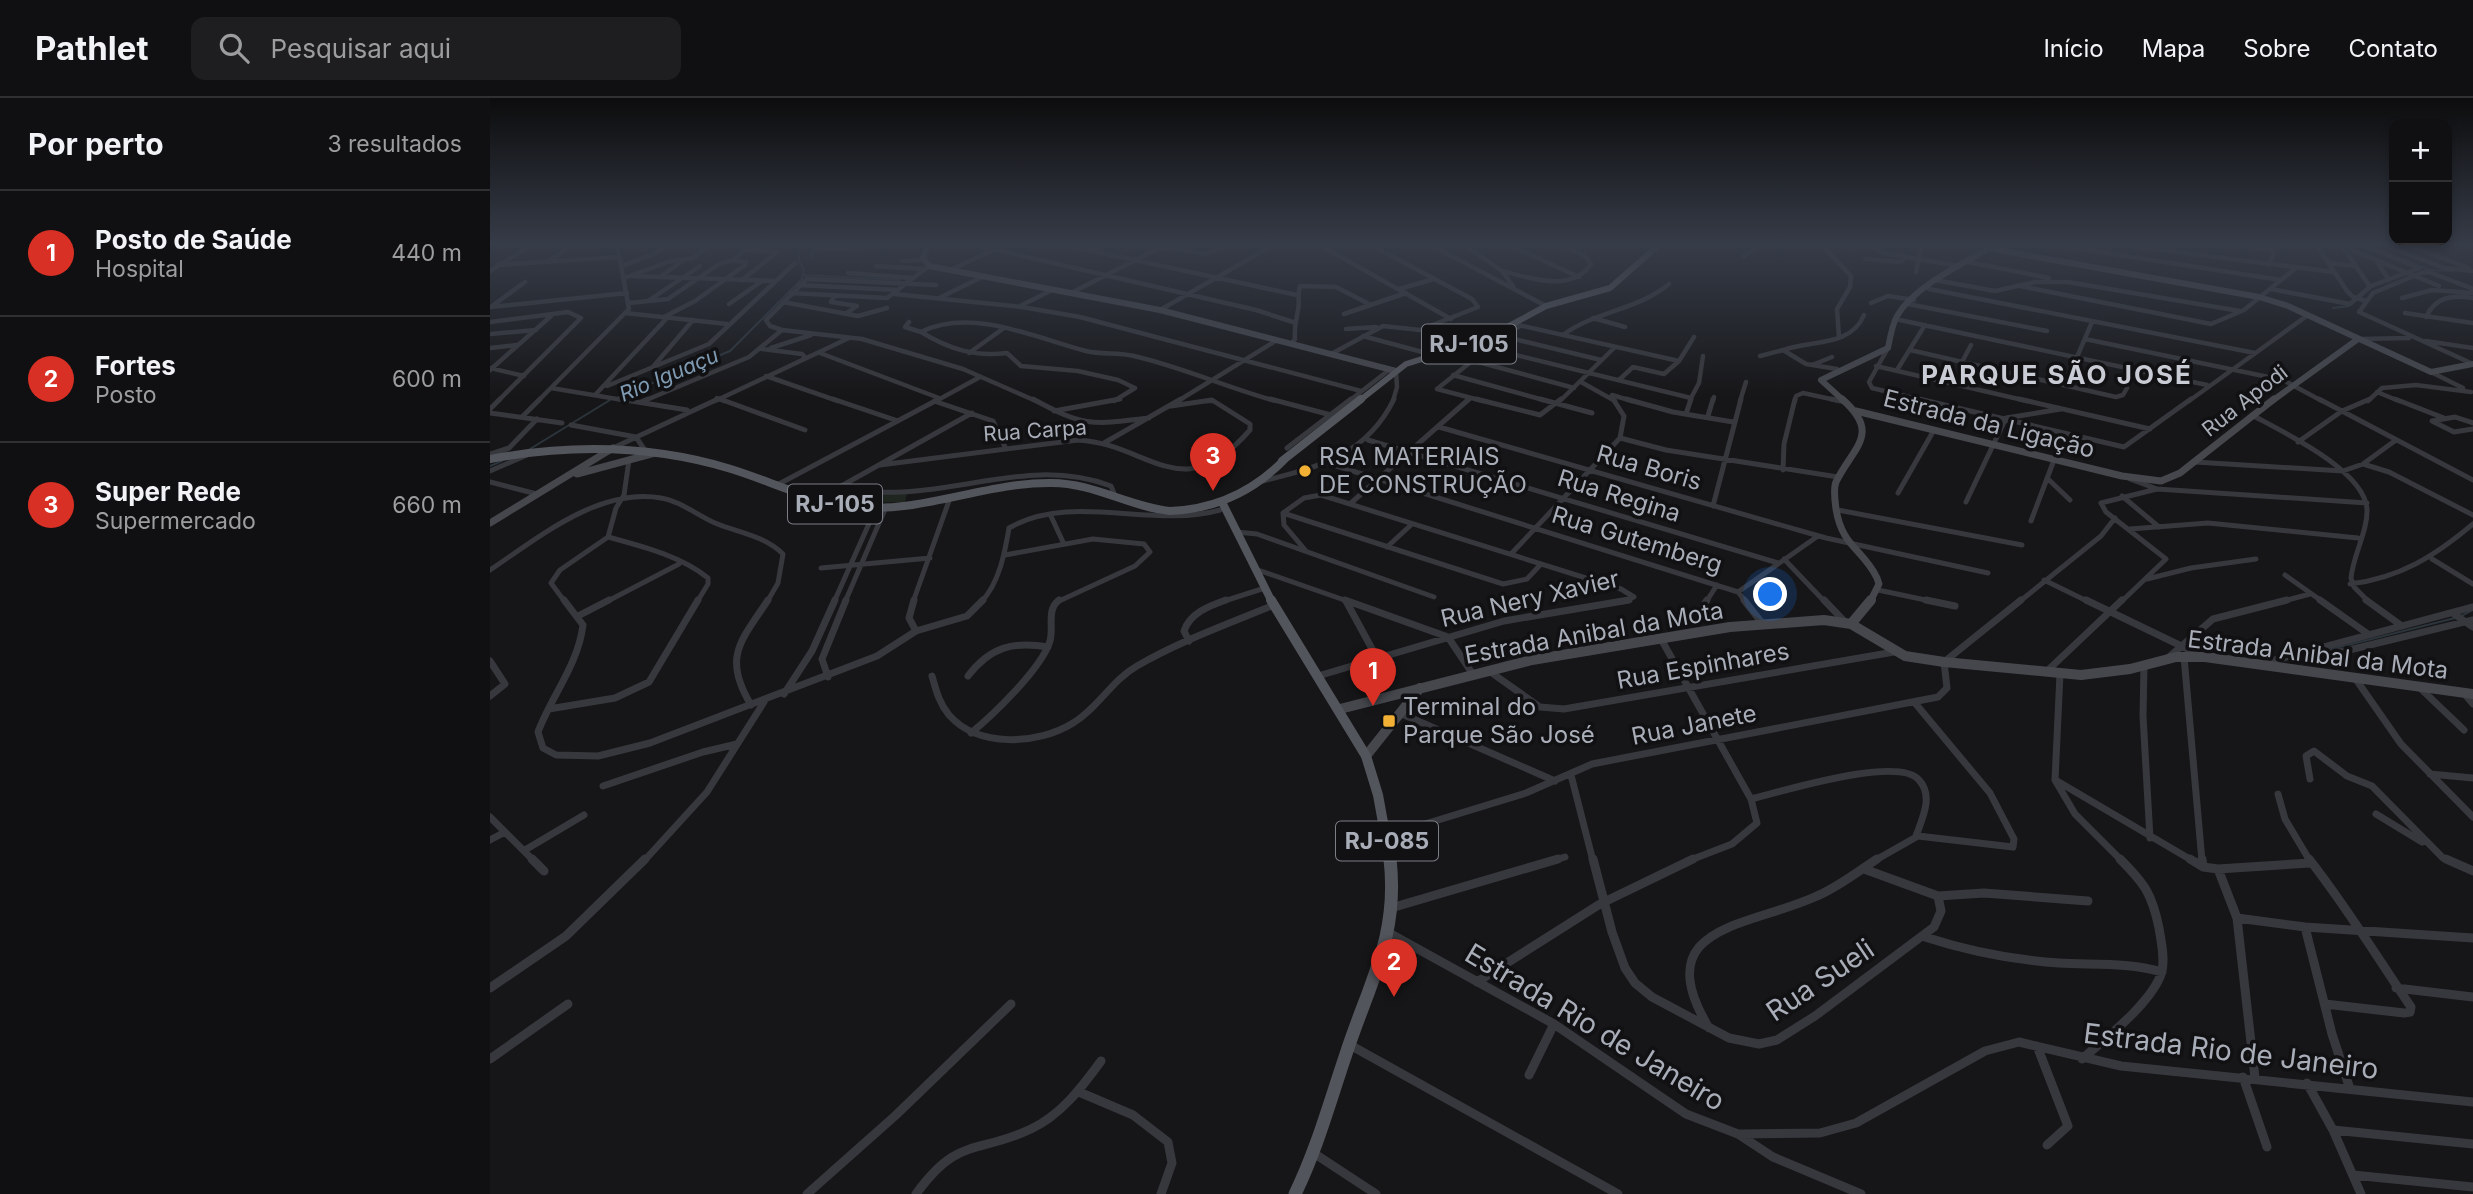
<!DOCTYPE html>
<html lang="pt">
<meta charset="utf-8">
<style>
:root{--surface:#101012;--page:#1e1e20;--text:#f1f3f6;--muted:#9c9d9f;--line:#303032;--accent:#d93025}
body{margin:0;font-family:Inter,sans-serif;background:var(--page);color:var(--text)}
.controls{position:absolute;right:21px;top:21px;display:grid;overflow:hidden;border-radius:14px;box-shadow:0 4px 10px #0003}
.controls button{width:63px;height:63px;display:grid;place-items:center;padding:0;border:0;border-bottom:2px solid var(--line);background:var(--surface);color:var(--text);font:35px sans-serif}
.you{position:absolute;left:1281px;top:497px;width:24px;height:24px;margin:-18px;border:5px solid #fff;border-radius:50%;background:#1a73e8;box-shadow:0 0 0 10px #1a73e833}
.badge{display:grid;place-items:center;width:46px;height:46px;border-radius:50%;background:var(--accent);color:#fff;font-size:23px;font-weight:700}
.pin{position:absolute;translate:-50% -58px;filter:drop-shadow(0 2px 4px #0008)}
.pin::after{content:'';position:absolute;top:37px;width:24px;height:21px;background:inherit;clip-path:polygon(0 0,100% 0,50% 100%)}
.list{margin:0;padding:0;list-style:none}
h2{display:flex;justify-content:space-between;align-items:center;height:91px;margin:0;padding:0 28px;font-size:30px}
h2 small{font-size:23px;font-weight:400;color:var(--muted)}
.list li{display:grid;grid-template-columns:46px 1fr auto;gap:21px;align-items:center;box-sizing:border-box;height:126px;padding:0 28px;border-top:2px solid var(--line)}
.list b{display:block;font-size:26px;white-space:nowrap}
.list p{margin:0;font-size:23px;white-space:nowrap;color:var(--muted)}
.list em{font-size:23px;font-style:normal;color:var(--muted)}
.icon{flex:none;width:38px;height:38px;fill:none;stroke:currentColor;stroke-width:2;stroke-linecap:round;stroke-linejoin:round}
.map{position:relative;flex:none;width:1983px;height:1096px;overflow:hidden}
header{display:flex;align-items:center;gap:42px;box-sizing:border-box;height:98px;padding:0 35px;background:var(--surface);border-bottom:2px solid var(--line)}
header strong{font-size:33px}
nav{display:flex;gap:38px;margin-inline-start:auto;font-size:24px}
.search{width:490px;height:63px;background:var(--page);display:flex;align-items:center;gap:18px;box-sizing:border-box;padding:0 24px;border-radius:14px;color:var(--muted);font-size:26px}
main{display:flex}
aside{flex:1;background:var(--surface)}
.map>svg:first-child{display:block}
.green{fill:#1e261f}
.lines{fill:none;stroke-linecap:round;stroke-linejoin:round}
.stream{stroke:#2c353c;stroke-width:2}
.street-far3{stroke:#37383d;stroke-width:4.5}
.street-far2{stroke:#37383d;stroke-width:5}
.street-far1{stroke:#37383d;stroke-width:7}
.street{stroke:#37383d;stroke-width:9}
.secondary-far2{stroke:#45474d;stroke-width:6}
.secondary-far1{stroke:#45474d;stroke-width:7}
.secondary{stroke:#45474d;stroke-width:10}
.primary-far3{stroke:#53555c;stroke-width:6}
.primary-far2{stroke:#53555c;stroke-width:8}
.primary-far1{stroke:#53555c;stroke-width:10}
.primary{stroke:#53555c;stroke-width:13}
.poi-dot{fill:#f2b134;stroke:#111113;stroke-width:2.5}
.labels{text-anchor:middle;stroke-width:7;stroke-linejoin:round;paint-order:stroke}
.far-water-label{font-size:21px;font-style:italic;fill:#7f9bb3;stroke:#111113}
.far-street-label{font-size:21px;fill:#a8adb8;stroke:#111113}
.shield{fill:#111113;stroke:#7b7e86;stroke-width:2}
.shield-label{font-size:23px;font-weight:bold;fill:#a8adb8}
.street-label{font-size:24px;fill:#a8adb8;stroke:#111113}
.poi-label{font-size:24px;fill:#a8adb8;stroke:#111113;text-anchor:start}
.far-district-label{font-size:26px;font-weight:bold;letter-spacing:2px;fill:#c9ccd4;stroke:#111113}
.near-street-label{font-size:28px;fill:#a8adb8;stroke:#111113}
</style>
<header>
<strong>Pathlet</strong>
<div class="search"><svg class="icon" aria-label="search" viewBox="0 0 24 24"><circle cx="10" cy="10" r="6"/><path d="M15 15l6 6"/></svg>Pesquisar aqui</div>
<nav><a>Início</a><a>Mapa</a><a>Sobre</a><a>Contato</a></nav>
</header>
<main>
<aside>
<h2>Por perto<small>3 resultados</small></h2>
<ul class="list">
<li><span class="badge">1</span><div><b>Posto de Saúde</b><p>Hospital</p></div><em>440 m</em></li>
<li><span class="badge">2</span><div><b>Fortes</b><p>Posto</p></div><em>600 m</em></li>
<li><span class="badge">3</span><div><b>Super Rede</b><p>Supermercado</p></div><em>660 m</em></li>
</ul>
</aside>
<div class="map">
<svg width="1983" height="1096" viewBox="0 0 1983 1096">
<rect width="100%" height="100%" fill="#161618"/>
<!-- green -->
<path class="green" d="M348 393 417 396 415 404 363 405 340 399Z"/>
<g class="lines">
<!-- stream -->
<path class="stream" d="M1904 158 1940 172 1963 173
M313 177 409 182
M1843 210 1859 208
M129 299 240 253 312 181 314 172 309 163 308 146
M40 351 120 302
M0 368 12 363
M1971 518 1983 512
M1842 551 1965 520"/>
<!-- street-far3 -->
<path class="street-far3" d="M481 146 766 212 803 224
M570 146 807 197
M828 146 961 221
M939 146 1056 208
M973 146 1012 173 1023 188
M1017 146 1089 179
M1331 146 1361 178 1360 189 1347 211 1349 239
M1345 146 1362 150
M1368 146 1382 148 1393 155 1469 168
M1558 146 1791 182
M1624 146 1844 174
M1734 146 1781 151
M1775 146 1784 156 1778 167
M1826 146 1857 193 1863 199 1876 203
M1847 146 1949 188
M1892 146 1954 170 1983 173
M1915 146 1979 170
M1853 149 1880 189
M1080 151 1097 146
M604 153 618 146
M322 157 325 151 331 150 438 147
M1254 158 1272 146
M1375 161 1411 164 1417 158
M59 163 84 146
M412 163 433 162
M1478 164 1559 180
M1887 164 1899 182
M1839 165 1865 168
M8 167 129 159
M132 168 164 156 178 146
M386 168 434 171
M460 172 503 152
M0 173 43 146
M1012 173C1040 180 1082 195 1101 166L1095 158 1069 146
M1426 174 1431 150
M358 175 421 180
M143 178 286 183
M170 179 192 163
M134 180 181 163 203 160 221 146
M252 182 287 154 254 152
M1445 182 1505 193 1545 184H1578L1750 213
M309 187 408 192
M446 187 317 181 276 222 280 228 292 232 372 241 473 271 546 303
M1530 188 1721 226 1754 212 1807 169
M909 191 944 181
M1439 191 1765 255
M1781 191 1860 206 1881 188 1929 170 1870 146
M1983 191 1939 174 1931 175 1883 195 1869 214 1983 266
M583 194 671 149 716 156 741 146
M301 195 397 200 439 168
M404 196 532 209 590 219 871 293
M345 197 341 204 367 208 355 216
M451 199 494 178
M1912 200 1942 192 1983 195
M158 203 210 168
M293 204 368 218 397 210
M139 205 178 201 229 166 243 162
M1381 205 1398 198 1424 202
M239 206 272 183
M1418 206 1557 233
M2 208 35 184
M530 208 564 191
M0 209 137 195
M670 212 785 146
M135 215 237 226
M1915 215 1983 225
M854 216 916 195
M174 219 205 203 255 167 256 164 243 162 261 146
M1936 219C1946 198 1962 197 1983 200
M1103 220 1135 229
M1405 221 1717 287
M0 224 78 214 91 220 8 303
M419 224 415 229 431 234
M1024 226 1189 263
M856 231 886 229
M0 236 46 232
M1073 237C1105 213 1148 212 1179 186
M873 238 936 255
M1012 238 1111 262
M1595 241 1793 282 1832 303
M1870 241 1919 240
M1936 243 1983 250
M801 246 805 241C804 228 806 223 808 212 810 204 807 197 810 188L846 189 881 207
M992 249 1030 228
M0 250 27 247
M281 250 321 237
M1398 250 1379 284 1382 290 1436 303
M272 251 312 256 315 259 312 262
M1420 252 1626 299 1633 297 1637 290
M933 254 981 246 1201 300 1200 303
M330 255 449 300
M479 255 514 230
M841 256 893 228 930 232 988 209 982 201 879 146
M1270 258 1293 252
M981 262 1084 290
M1472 264 1481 247
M1322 267 1342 259
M1386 268 1537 303
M0 270 34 278
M162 270 203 222
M1347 271 1316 266 1293 252C1321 242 1361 249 1374 217
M0 272 61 218
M1407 272 1435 227
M1941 274 1973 290
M963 277 1057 303
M276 278 348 303
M1129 282 1143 269 1174 276 1189 263 1204 239
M1091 284 1125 303
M1575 287 1602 224
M117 288 219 246 305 165
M61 290 139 303
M1887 294 1909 303
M105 297 177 220
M1122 297 1142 303
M227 300 234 303
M1201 300 1209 285 1213 258
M48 303 139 211 127 146
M154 303 259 259 292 232
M225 303 359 240
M446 303 490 279
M624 303 645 290 628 282 588 273 531 268 517 255C484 259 459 251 431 234 481 209 546 240 596 253 612 257 628 254 644 258 692 269 738 290 786 303
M688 303 787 242
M717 303H723
M859 303 899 272
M903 303 907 289 906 273
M977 303 980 300
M993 303 947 291 997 251
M1070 303 1125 249
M1223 303 1224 299
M1250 303 1256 284
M1305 303 1306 298 1313 295 1350 303
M1699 303 1818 217
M1878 303 1892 290 1926 287 1981 294"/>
<!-- street-far2 -->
<path class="street-far2" d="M129 301 197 312
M230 301 315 332
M343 301 408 323
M543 301C594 329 602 327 659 320
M780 301 841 317
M986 301 1050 317 1071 301
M1050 301 1102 315
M1136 301 1183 314 1243 324
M1341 301 1356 304
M1429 301 1634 349 1701 301
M1529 301 1660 331
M1829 301 1983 382
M1905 301 1954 320
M444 303 503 323 515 349
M151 304 158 301
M0 311 10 301
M564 313 630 301
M0 315 72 325
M1196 316 1201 301
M1762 317C1793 334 1874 372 1877 411 1878 433 1863 457 1861 480L1864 489 1879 504
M1218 318 1223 301
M32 319 50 301
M1983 325 1965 319 1942 323 1964 334 1983 331
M81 327 146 339 154 351
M949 329 1336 440 1498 475
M1130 340 1176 352 1348 379
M878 342 1288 465
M1808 344 1852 313 1880 301
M614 345 691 301
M123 350 228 301
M797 350 861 301
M0 356 19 350 47 321
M1705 364 1853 373 1873 366 1906 342
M837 365 1248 494 1256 504
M1873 366 1899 374 1983 417
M390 367 588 342C660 346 691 411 760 332V326L722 302 681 308
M1293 372 1294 346 1305 301
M0 373 37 357
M1557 380 1580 402
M1640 381 1667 391 1877 405
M773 383C829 369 877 357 904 301
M0 384 47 396
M287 387 449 301
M343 392C374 394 404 396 435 392 499 385 557 364 621 388L625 398
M1408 395 1444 332
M1632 398 1669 429
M328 401 482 315
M1476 404 1516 320 1571 311
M861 405 979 301
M1223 408 1251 301
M1348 412 1532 447
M793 415 1013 486 1037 481 1051 466
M560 416 573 444
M1541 423 1564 362
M1640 431 1718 425 1868 440
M746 434 767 436 944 499
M118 439 126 410 134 397 139 362
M118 439C151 448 191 458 218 480V486L207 504
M897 449 922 426
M816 453 794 427 793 415 814 400 831 397 1131 491 1144 499 1132 504
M1021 456 1130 340 1134 318 1123 301
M515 457 603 441 654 446 660 454 645 468 567 504
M1294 461 1335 504
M1942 461 1983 486
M331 470 440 460
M765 471 860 504
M0 472C48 440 109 389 171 400 190 403 207 417 225 425 249 435 273 437 293 456L288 485 277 504
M1795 477 1833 504
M1657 481 1701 470 1766 461
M1554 482 1599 504
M1860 486C1910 480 1945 458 1983 426
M1388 492 1445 504
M1248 494 1328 438
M75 504 61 485 70 472 118 439
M116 504 189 466
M344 504 386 410
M355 504 396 409
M423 504 460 400
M491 504C509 486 515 454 519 430 582 394 662 431 730 412
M731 504 775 490
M1216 504 1227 487
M1529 504 1611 438 1625 420
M1631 504 1676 461 1616 414 1611 405 1667 391
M1790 504 1820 496"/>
<!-- street-far1 -->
<path class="street-far1" d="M74 502 93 527C88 567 62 597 48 634L53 650 66 657 108 658 160 645 387 558 426 533 477 518 493 502
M424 502 419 520 426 533
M855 502 958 539 982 575
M1254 502 1272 525
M1334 502 1355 524
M1436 502 1465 508
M1596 502 1710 557
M1830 502 1878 536
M1876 502 1912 528
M856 503 887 560
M1209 514 1217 502
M1964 516 1983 529
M88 518 119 502
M1171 541 1261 701 1267 725 1242 746 1198 763
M699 543 694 533C700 515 719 508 736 502
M1810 558 1855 553 1983 522
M1679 559 1723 521 1797 502
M1694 559 1712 763
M0 563 15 586 0 598
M1774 565 1983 509
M1654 567 1653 618 1660 740
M999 573 1050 609 1074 611 1404 554
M1556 574 1632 502
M1570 576 1565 682 1585 716 1632 763
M442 578C446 592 449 605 459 617 488 650 548 647 583 625 608 610 622 582 647 568 690 543 738 526 784 507
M478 578C500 549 523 543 558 549
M828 578 1014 523 1139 502
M338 579 332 561 356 502
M1865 580 1911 646 1983 719
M1930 590 1974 632
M1973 594 1983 606
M294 596 322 553 345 502
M261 607C232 559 251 543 278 502
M59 611 125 600 159 584 208 502
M912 616 1065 683
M481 635C503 617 552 570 560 543 564 529 556 512 569 502
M1940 676 1983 680
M1081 677 1103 763
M1820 681 1816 658 1824 653 1857 678 1882 688 1953 760 1960 763
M1567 683 1703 763
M113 688 213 654 247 646
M1788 696 1795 721 1820 763
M1261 701C1291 694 1408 657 1429 682 1444 698 1432 721 1426 738
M1886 716 1932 744
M0 719 44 763
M896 738 1036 695 1102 666 1448 599 1457 590 1454 564 1531 502
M0 742 15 734
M35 752 94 717
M154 763 217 694 274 604
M1062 763 1075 759
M1384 763 1428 738 1523 749 1524 741 1500 695 1425 605"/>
<!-- street -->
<path class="street" d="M42 761 54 773
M1103 761 1122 834 1135 870 1145 885 1162 899 1239 940 1269 946 1287 942 1325 918 1444 829 1451 813 1448 798 1374 771
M1700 761 1713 769 1728 771 1820 765
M1712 761 1713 769
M1819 761C1856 808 1887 859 1921 909L1920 914 1914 915 1835 906
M1956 761 1983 773
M1728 771 1747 820 1765 980
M1448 798 1494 795 1598 803
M901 810 1068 761
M1747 820 1815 829 1983 840
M1815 829 1842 936 1860 991
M899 835 1064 926 1196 1016 1248 1036 1330 1035 1366 1025 1495 953 1529 944 1631 968 1983 1004
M1435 839C1478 853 1524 862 1569 865 1604 867 1638 864 1672 874
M987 884 1110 806 1203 761
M0 890 76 838 155 761
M1906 890 1983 899
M1219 930C1156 826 1260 829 1327 798 1348 789 1367 774 1387 761
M860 947 1128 1096
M1547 948 1578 1028 1557 1047
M0 961 78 906
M1592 961C1615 941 1664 903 1672 873 1675 860 1671 843 1669 830 1662 796 1655 786 1630 761
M1039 977 1064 926
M1753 979 1777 1049
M1817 985 1843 1032 1871 1096
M589 994 643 1017 678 1044 682 1065 671 1096
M1843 1032 1983 1046
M1248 1036 1283 1059 1371 1096
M825 1056 886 1096
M1863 1077 1983 1089
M317 1096 406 1017 521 906
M426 1096C468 1038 485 1057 541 1031 571 1017 592 989 611 963"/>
<!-- secondary-far2 -->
<path class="secondary-far2" d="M438 146 433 160 439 168 670 212 906 273
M1497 150 1769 199 1798 208 1941 274 1983 266
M1354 303 1331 282 1398 250C1400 240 1402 227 1407 218 1423 190 1468 168 1496 152L1498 146
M1782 303 1868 241"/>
<!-- secondary-far1 -->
<path class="secondary-far1" d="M1352 301C1392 336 1363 349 1346 384 1343 391 1345 403 1346 411 1352 449 1373 451 1387 480L1389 486 1380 504
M1366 313 1632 378 1671 383 1690 375 1784 301
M87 376 165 355
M0 425 123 350"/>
<!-- secondary -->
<path class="secondary" d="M1361 526 1381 502
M850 611 1042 562 1240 529 1334 522 1361 526 1415 558 1454 564 1591 577 1640 571 1686 559H1715L1983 596
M876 658 930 590"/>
<!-- primary-far3 -->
<path class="primary-far3" d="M869 303 916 266 993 242 1056 208 1120 190 1170 146"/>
<!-- primary-far2 -->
<path class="primary-far2" d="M0 361C81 346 162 347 241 371 283 384 323 405 368 409 434 415 496 384 562 385 603 385 640 409 680 413 726 411 763 394 795 361
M792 363 871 301
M732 404 782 504"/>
<!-- primary-far1 -->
<path class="primary-far1" d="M781 502 876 658 888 697 900 763"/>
<!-- primary -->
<path class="primary" d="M805 1096C827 1051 840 1003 856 956 879 885 909 839 900 761"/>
</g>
<!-- sky -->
<linearGradient id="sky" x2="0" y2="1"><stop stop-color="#0c0c0d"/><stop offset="0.49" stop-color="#363c48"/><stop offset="1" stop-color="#363c48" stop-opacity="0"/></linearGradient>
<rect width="1983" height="299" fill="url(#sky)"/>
<!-- markers -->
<g class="poi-dot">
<circle cx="815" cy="373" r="7"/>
<rect x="892" y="616" width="14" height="14" rx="3.5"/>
</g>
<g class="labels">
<!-- far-water labels -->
<g class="far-water-label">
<text transform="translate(179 277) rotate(-23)" y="7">Rio Iguaçu</text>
</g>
<!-- far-street labels -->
<g class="far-street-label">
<text transform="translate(1755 303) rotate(-38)" y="7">Rua Apodi</text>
<text transform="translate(545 333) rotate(-4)" y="7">Rua Carpa</text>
</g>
<!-- shield labels -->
<g class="shield">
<rect x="932" y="226.5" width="94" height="39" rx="5"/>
<rect x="298" y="386.5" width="94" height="39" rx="5"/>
<rect x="846" y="723.5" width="102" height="39" rx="5"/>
</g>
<g class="shield-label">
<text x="979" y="254">RJ-105</text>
<text x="345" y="414">RJ-105</text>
<text x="897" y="751">RJ-085</text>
</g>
<!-- street labels -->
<g class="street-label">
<text transform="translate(1499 326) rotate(14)" y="8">Estrada da Ligação</text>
<text transform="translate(1159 370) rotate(16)" y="8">Rua Boris</text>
<text transform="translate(1129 398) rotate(17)" y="8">Rua Regina</text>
<text transform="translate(1147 442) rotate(17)" y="8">Rua Gutemberg</text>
<text transform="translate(1040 501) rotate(-13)" y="8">Rua Nery Xavier</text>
<text transform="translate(1104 535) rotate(-10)" y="8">Estrada Anibal da Mota</text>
<text transform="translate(1828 557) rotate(7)" y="8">Estrada Anibal da Mota</text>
<text transform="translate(1213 568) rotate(-10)" y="8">Rua Espinhares</text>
<text transform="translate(1204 627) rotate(-11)" y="8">Rua Janete</text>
</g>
<!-- poi labels -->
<g class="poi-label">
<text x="829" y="367">RSA MATERIAIS<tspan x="829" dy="28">DE CONSTRUÇÃO</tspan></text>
<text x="913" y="617">Terminal do<tspan x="913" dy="28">Parque São José</tspan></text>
</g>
<!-- far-district labels -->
<g class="far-district-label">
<text x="1567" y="286">PARQUE SÃO JOSÉ</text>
</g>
<!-- near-street labels -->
<g class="near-street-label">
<text transform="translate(1330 882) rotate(-34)" y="10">Rua Sueli</text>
<text transform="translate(1105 929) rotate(31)" y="10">Estrada Rio de Janeiro</text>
<text transform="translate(1741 953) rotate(7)" y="10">Estrada Rio de Janeiro</text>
</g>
</g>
</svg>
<div class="controls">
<button>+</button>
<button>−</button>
</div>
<div class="you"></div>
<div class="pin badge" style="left:883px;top:608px">1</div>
<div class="pin badge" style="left:904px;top:899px">2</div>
<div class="pin badge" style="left:723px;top:393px">3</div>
</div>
</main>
